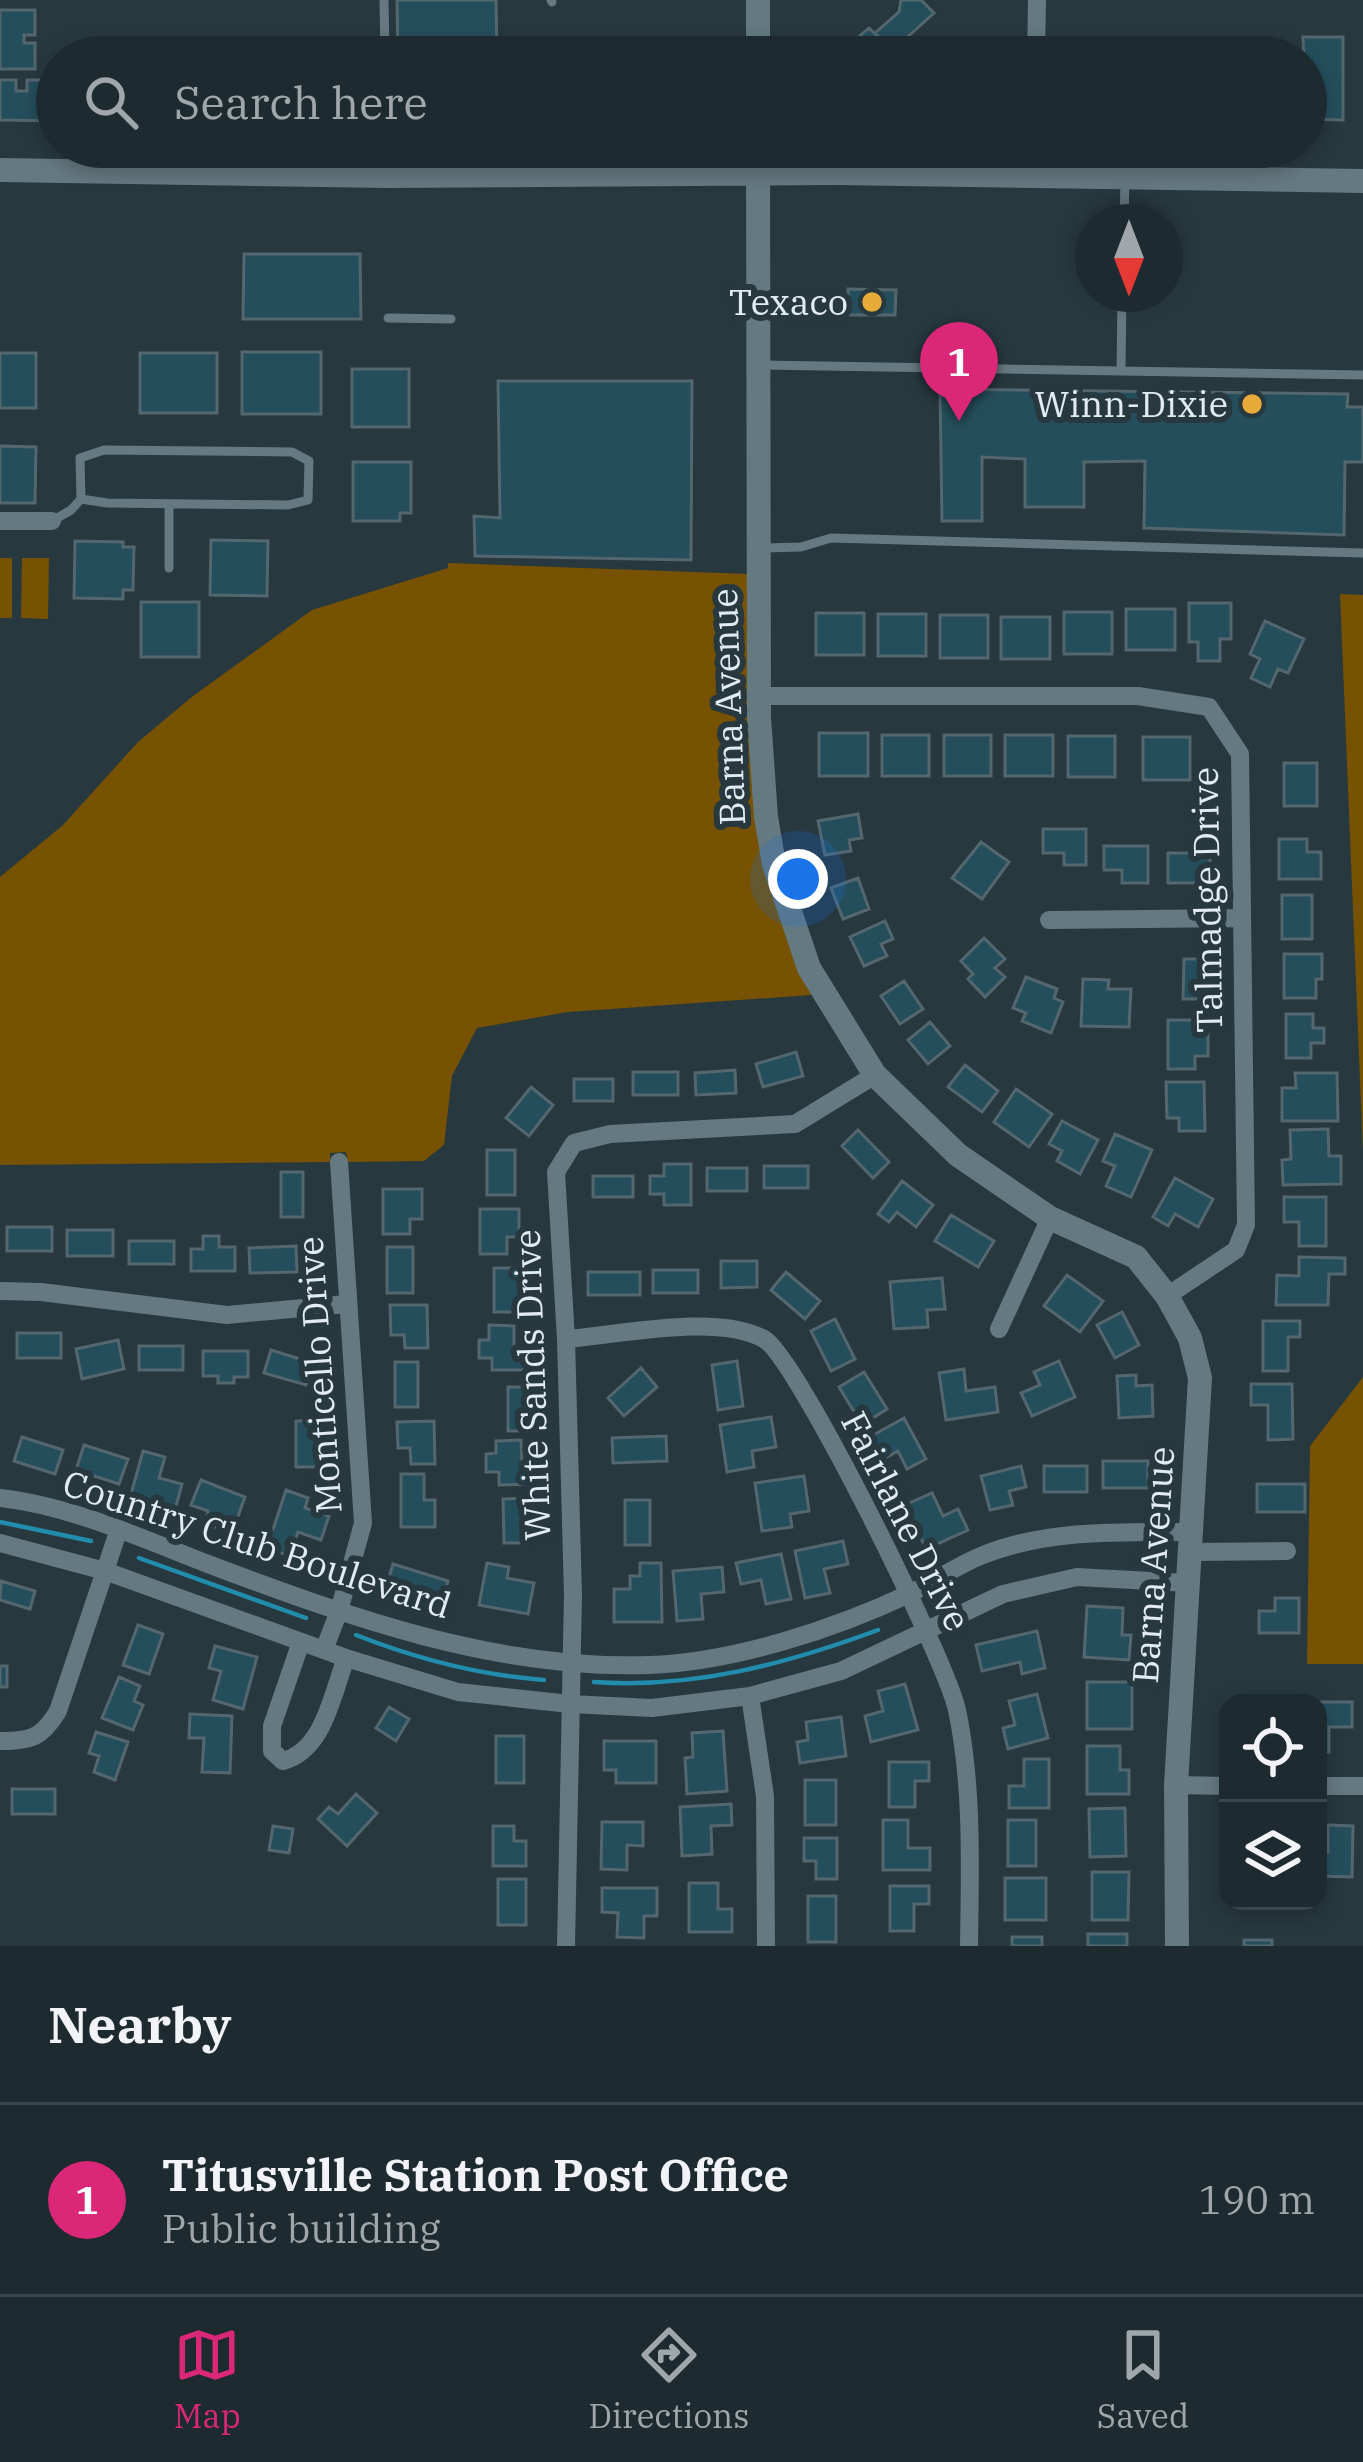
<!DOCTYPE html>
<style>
:root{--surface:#1d2a2f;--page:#253237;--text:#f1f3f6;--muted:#a0a7aa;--line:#3b464b;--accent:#db2777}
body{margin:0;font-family:"IBM Plex Serif",serif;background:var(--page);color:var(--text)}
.controls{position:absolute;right:36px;bottom:36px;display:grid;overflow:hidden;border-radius:24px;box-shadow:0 6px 18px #0003}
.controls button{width:108px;height:108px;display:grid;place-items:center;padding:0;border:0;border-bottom:3px solid var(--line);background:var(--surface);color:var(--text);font:60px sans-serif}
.compass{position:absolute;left:1075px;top:204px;width:108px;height:108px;border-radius:50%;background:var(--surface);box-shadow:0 6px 18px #0003;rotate:180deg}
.you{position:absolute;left:798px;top:879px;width:42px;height:42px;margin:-30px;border:9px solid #fff;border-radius:50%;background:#1a73e8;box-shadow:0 0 0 18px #1a73e833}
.badge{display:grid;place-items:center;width:78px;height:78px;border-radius:50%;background:var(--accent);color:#fff;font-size:39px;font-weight:700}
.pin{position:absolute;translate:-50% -99px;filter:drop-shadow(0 3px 6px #0008)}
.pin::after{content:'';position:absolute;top:63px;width:42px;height:36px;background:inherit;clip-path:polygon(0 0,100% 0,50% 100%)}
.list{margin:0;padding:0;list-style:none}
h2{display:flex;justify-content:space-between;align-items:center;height:156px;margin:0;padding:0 48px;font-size:51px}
h2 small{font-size:39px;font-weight:400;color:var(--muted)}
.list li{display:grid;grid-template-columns:78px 1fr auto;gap:36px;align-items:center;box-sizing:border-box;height:192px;padding:0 48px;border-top:3px solid var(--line)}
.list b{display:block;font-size:45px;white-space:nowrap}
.list p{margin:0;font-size:39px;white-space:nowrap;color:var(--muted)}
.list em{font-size:39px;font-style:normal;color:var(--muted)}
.icon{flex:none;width:66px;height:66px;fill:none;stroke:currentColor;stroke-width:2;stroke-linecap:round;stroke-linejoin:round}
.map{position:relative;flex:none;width:1363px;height:1946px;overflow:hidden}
.search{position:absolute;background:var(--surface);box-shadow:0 6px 18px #0003;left:36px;right:36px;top:36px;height:132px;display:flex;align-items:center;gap:30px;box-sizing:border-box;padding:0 42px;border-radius:66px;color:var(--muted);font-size:45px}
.sheet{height:348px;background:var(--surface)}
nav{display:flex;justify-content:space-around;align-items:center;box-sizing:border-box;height:168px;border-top:3px solid var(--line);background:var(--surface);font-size:33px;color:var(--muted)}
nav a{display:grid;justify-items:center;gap:6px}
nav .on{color:var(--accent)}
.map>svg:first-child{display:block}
.green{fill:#765202}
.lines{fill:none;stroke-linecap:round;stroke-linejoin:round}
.stream{stroke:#218cac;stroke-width:4.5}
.building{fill:#254e5c;stroke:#54676f;stroke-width:3}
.service{stroke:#657980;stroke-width:9}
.minor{stroke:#657980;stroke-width:18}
.tertiary{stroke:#657980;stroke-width:24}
.poi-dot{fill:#e9ab38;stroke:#27383f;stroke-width:4.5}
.labels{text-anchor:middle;stroke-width:12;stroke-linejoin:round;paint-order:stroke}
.poi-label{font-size:36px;fill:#e1ecf0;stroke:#27383f;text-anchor:end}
.street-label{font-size:36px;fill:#e1ecf0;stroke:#27383f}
</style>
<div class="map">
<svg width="1363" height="1946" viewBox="0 0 1363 1946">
<rect width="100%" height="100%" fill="#27383f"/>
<!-- green -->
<path class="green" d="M0 558H12V618H0Z
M22 558H49L48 619 21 618Z
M448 563 750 574 751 696 812 995 568 1012 477 1028 452 1076 444 1145 424 1161 348 1162 346 1152 330 1153V1162L0 1165V877L63 825 138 742 193 696 312 610 448 568Z
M1340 594 1363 595V1153Z
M1363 1377V1664H1307L1310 1446Z"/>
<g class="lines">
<!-- stream -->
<path class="stream" d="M0 1522 91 1541
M139 1558 306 1618
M356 1635C417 1659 478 1675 544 1680
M594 1682C693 1689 786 1664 878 1630"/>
</g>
<!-- building -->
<path class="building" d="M397 0H496L497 57H398Z
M901 0H921L934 13 892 51 875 33 899 12Z
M0 10H35V35H24V43H35V69H0Z
M869 28 898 57H835Z
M1303 37H1343V120L1306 119Z
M956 41H1006V57H956Z
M1067 43H1110V57H1067Z
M0 80H16V91H27V80H57V121L0 120Z
M244 254H360L361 319H243Z
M848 289 896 290 895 315H848Z
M242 352H321V414H242Z
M0 353H36V408H0Z
M140 353H217V413H140Z
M352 369H409V427H352Z
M498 381H692L691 560 475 556 474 516 500 518Z
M940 389 1348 394 1347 407H1363V462H1345L1344 535 1144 528 1145 461 1084 462V507H1025V459L982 457V521H942Z
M0 446 36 447 35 503H0Z
M353 462H411V513H400V521H353Z
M211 540 268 541 267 596 210 595Z
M75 541 123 542V547H134L133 590H123V599L74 598Z
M141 602H199V657H141Z
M1189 603H1231V639H1220V661H1198V642H1189Z
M1126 609H1175V650H1126Z
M1064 612H1112V654H1064Z
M816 613H864V655H816Z
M878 614H926V656H878Z
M940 615H988V658H940Z
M1001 617H1050V659H1001Z
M1265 621 1304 639 1288 673 1278 669 1270 687 1251 678 1260 659 1250 654Z
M819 733H868V776H819Z
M882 735H929V776H882Z
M944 735H991V776H944Z
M1005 735H1053V776H1005Z
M1068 736H1115V777H1068Z
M1143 737H1190V780H1143Z
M1284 763H1317V806H1284Z
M858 814 862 838 849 840 851 851 825 855 818 821Z
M1043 829H1086V865H1064V853H1043Z
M1279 839H1307V852H1321V879H1279Z
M981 842 1009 862 982 899 952 878Z
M1104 846H1148V883H1122V870H1104Z
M1168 853H1210V883H1168Z
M858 878 869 909 843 919 831 888Z
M1282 895H1312V939H1282Z
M885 921 893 939 881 944 887 956 864 966 850 937Z
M984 938 1005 959 995 968 1005 977 985 997 968 979 973 974 961 961Z
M1284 954H1322V979H1316V998H1284Z
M1184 959H1205V999H1183Z
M1026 977 1057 989 1054 998 1063 1002 1051 1033 1022 1021 1026 1013 1013 1008Z
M1083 979 1109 980 1108 989H1131L1129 1027 1081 1026Z
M904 981 923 1009 900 1024 881 996Z
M1286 1014H1313V1028H1324V1043H1311V1058H1286Z
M1168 1020H1195V1033H1208V1056H1195V1069H1168Z
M930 1022 950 1046 928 1064 908 1040Z
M796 1052 803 1076 763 1087 756 1064Z
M965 1065 998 1091 982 1112 948 1087Z
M735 1070 736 1093 696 1095 695 1073Z
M633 1072H678V1095H633Z
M1295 1073H1337L1338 1121H1282V1088H1296Z
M574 1079H613V1101H574Z
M1166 1082H1204L1205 1131H1179V1118H1167Z
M531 1087 553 1105 529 1136 506 1118Z
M1016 1089 1052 1114 1029 1147 994 1122Z
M1062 1121 1098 1140 1080 1174 1057 1161 1062 1151 1049 1144Z
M1328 1129 1329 1156H1341V1184L1283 1185 1282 1160 1291 1159 1290 1130Z
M858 1130 889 1162 873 1178 842 1146Z
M1115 1134 1152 1150 1131 1197 1106 1186 1115 1166 1103 1161Z
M487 1150H515V1195H487Z
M664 1164H691V1205H664V1194H650V1176H664Z
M764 1166H808V1188H764Z
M707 1168H747V1191H707Z
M281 1172H303V1217H281Z
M593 1176H633V1197H593Z
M1175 1178 1213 1199 1198 1227 1175 1214 1168 1226 1153 1217Z
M902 1181 933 1205 916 1227 897 1212 889 1222 878 1214Z
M383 1189H422V1219H410V1234H383Z
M1284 1197H1326V1246H1299V1222H1284Z
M480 1209H519V1237H507V1254H480Z
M951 1215 994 1241 978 1267 935 1241Z
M7 1227H52V1251H7Z
M67 1230H113V1256H67Z
M203 1236H219V1247H235V1271H191V1249H203Z
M129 1241H174V1264H129Z
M296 1246 297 1272 250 1273 249 1248Z
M387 1247H413V1293H387Z
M1299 1257 1345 1258V1274H1329L1328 1305H1276L1277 1275 1299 1276Z
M721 1261H757V1287L721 1288Z
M494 1268H523V1312H494Z
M653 1270H698V1293H653Z
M588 1272H640V1295H588Z
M786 1272 820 1301 805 1319 771 1290Z
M1067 1275 1103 1301 1080 1332 1044 1306Z
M942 1278 945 1309 927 1310 928 1327 894 1329 890 1282Z
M390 1305H427L428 1348H405L404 1335H391Z
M1122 1312 1139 1345 1115 1358 1097 1325Z
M835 1319 855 1359 831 1371 811 1331Z
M1263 1321H1300V1337H1288V1371H1263Z
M489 1325 514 1326V1347H527L526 1370H492V1358H479V1340H489Z
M17 1333H61V1358H17Z
M118 1340 124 1369 82 1379 76 1349Z
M139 1346H183V1370H139Z
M271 1350 313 1363 306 1385 264 1373Z
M203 1351H248V1377H234V1383H218V1376H203Z
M737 1361 743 1406 718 1410 712 1365Z
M1059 1361 1075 1397 1032 1416 1021 1393 1040 1385 1034 1372Z
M395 1362H418V1407H395Z
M641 1368 657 1387 624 1416 608 1398Z
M964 1369 966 1391 995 1387 998 1412 946 1420 939 1373Z
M864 1372 887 1409 862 1425 839 1387Z
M1136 1375V1386L1152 1385 1153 1416 1119 1418 1117 1376Z
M1251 1384H1292L1293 1439 1268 1440V1405H1251Z
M508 1387H531V1431H508Z
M771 1417 776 1447 752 1451 754 1467 727 1472 720 1425Z
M904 1418 926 1459 907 1469 898 1451 880 1461 868 1438Z
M296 1421H320V1467H296Z
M434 1421 435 1464H411L410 1448H398L397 1422Z
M666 1436 667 1461 613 1463 612 1438Z
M22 1437 63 1450 55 1474 14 1461Z
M521 1440 522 1461H535V1484L499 1485V1472H486V1454L496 1453V1441Z
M84 1445 128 1459 119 1484 76 1470Z
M143 1451 165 1457 159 1478 182 1484 175 1510 130 1498Z
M1103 1461H1148V1488H1103Z
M1021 1466 1026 1487 1009 1491 1013 1505 990 1510 981 1476Z
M1044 1466H1087V1492H1044Z
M401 1474H424V1500H435V1527H401Z
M804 1476 809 1511 790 1514 792 1527 762 1531 755 1483Z
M201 1480 245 1497 232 1533 204 1523 208 1511 191 1505Z
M1257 1484H1305V1512H1257Z
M286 1490 308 1498 305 1508 329 1516 321 1540 298 1532 290 1556 267 1548Z
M932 1493 943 1516 958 1509 968 1530 926 1549 905 1505Z
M536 1498 537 1526 529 1527V1543H504L503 1499Z
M625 1500H650V1545H625Z
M843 1541 848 1564 824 1569 830 1593 805 1598 795 1551Z
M781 1554 791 1599 766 1604 761 1580 741 1584 736 1563Z
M487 1563 509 1567 507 1578 534 1583 528 1614 479 1605Z
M640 1563H661L662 1622H614V1589H630V1576H640Z
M393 1564 448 1581 440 1604 386 1587Z
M722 1567 724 1592 701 1594 703 1619 677 1621 673 1571Z
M1 1581 35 1591 30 1609 0 1600Z
M1275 1598H1299V1633H1259V1611H1275Z
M1087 1606 1123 1608 1122 1635H1131L1129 1660 1084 1657Z
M138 1625 163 1634 149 1674 123 1665Z
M1037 1631 1045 1668 1022 1674 1020 1662 982 1671 976 1645Z
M215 1646 257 1657 243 1709 213 1700 221 1671 209 1668Z
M0 1666H7V1687H0Z
M119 1677 140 1686 134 1701 143 1705 133 1730 102 1718Z
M1087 1682H1132V1729H1087Z
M905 1684 918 1730 871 1742 865 1716 883 1711 878 1691Z
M1037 1694 1048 1738 1008 1749 1003 1728 1015 1725 1009 1701Z
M1305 1702H1352V1727H1329V1752H1318V1703Z
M389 1707 409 1719 396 1741 376 1728Z
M190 1714 232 1716 230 1773 202 1772 204 1738H189Z
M841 1717 846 1756 800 1763 797 1742 808 1740 806 1722Z
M723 1731 727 1791 687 1794 685 1758 693 1757 692 1733Z
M96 1732 128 1742 115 1780 94 1772 99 1756 89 1753Z
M496 1736H524V1783H496Z
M604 1741H656V1783H616V1770H604Z
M1087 1746H1120V1770H1129V1794H1087Z
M1024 1759H1049V1808H1009V1786H1024Z
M889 1762H929V1781H915V1807H889Z
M805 1780H836V1825H805Z
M12 1789H55V1814H12Z
M356 1794 377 1813 347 1846 318 1819 329 1807 338 1814Z
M731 1804 732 1825 711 1826 712 1854 682 1856 680 1807Z
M1125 1808 1126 1856 1090 1857 1089 1809Z
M883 1820H908V1848H930V1870H883Z
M1008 1820H1036V1866H1008Z
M602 1822H643V1846L627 1845V1870L601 1869Z
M1328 1825 1353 1826 1352 1877 1318 1876V1851L1328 1852Z
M273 1826 293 1829 289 1853 269 1850Z
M493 1826H514V1841H526V1866H493Z
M804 1838H837V1879H816V1861H804Z
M1092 1872H1129L1128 1920H1092Z
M1005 1878H1046V1920H1005Z
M498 1879H526V1925H498Z
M689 1883H718V1909H732V1932H689Z
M890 1886H929V1904H914V1931H890Z
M602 1888H657V1916H644V1938L617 1937 618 1913 602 1912Z
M808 1896H836V1942H808Z
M1088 1934H1127V1946H1088Z
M1012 1937H1042V1946H1012Z
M1244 1940H1272V1946H1244Z"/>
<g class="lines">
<!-- service -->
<path class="service" d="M384 0 385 57
M551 0 552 2
M1124 222 1125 179
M388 318 451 319
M762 365 1363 375
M1121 371 1122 294
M169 504V568
M52 521 71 510 81 499 107 503 288 505 308 500 309 461 292 452 104 450 80 458 81 499
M764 548 801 547 831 538 1363 553"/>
<!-- minor -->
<path class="minor" d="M1036 57 1037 0
M1034 176 1035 147
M0 521H52
M760 696H1138L1209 707 1240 754 1246 1225 1236 1250 1167 1296
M1049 920 1241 918
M0 1291 41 1292 227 1315 346 1304
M999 1329 1050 1218
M566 1339C620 1335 716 1313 764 1339 797 1357 947 1662 957 1710 973 1786 970 1868 969 1946
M0 1498C71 1506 141 1538 208 1564 348 1617 496 1670 649 1665 734 1662 835 1629 911 1593 935 1581 958 1565 983 1555 1048 1529 1123 1532 1191 1532
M0 1543 105 1571 346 1658 458 1692 570 1704 652 1708 750 1696 841 1671 1003 1594 1077 1577 1188 1583
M1189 1552 1287 1551
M301 1642 272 1726V1751L283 1761C324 1750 332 1695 346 1658
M324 1650 339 1611 363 1523 339 1162
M750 1696 765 1796 766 1946
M0 1741C31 1741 42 1738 58 1711L119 1529
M1176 1785 1228 1786
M1318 1786H1363
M566 1946 573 1595 566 1339 556 1172 574 1143 610 1134 795 1124 875 1075"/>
<!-- tertiary -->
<path class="tertiary" d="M758 0V57
M758 147 759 717 766 817 774 864 809 968 875 1075 958 1155 1050 1218 1136 1257 1167 1296 1190 1338 1200 1378 1176 1785 1177 1946
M0 170 386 176 836 173 1363 181"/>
</g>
<!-- markers -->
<g class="poi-dot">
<circle cx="872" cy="302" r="12"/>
<circle cx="1252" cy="404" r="12"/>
</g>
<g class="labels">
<!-- poi labels -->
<g class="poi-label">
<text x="848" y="315">Texaco</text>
<text x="1228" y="417">Winn-Dixie</text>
</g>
<!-- street labels -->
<g class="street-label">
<text transform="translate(728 707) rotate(-92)" y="13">Barna Avenue</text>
<text transform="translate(1207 900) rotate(-91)" y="13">Talmadge Drive</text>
<text transform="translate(319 1375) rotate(-94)" y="13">Monticello Drive</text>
<text transform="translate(532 1385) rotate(-92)" y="13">White Sands Drive</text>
<text transform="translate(906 1521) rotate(63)" y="13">Fairlane Drive</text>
<text transform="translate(257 1544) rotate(18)" y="13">Country Club Boulevard</text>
<text transform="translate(1153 1565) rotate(-86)" y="13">Barna Avenue</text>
</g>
</g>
</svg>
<div class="controls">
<button><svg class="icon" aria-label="locate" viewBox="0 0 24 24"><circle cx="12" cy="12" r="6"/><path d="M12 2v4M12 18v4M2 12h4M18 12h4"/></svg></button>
<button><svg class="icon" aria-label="layers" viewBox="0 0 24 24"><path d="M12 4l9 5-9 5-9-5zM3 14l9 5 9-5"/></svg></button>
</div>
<svg class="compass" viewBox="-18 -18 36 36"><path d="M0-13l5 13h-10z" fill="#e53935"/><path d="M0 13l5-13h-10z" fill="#a0a7aa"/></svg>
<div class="you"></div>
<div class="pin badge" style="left:959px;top:421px">1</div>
<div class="search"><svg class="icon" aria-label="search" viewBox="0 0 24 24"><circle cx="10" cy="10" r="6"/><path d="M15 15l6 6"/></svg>Search here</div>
</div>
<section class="sheet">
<h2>Nearby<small></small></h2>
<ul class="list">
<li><span class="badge">1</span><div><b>Titusville Station Post Office</b><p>Public building</p></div><em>190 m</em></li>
</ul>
</section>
<nav>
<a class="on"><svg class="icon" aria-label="map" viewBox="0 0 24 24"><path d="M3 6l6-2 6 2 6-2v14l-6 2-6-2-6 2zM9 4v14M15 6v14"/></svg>Map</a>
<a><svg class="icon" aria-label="directions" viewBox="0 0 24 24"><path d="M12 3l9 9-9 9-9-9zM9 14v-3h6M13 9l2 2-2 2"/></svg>Directions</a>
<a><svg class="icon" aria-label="saved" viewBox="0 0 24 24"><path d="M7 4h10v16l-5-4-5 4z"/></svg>Saved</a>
</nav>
